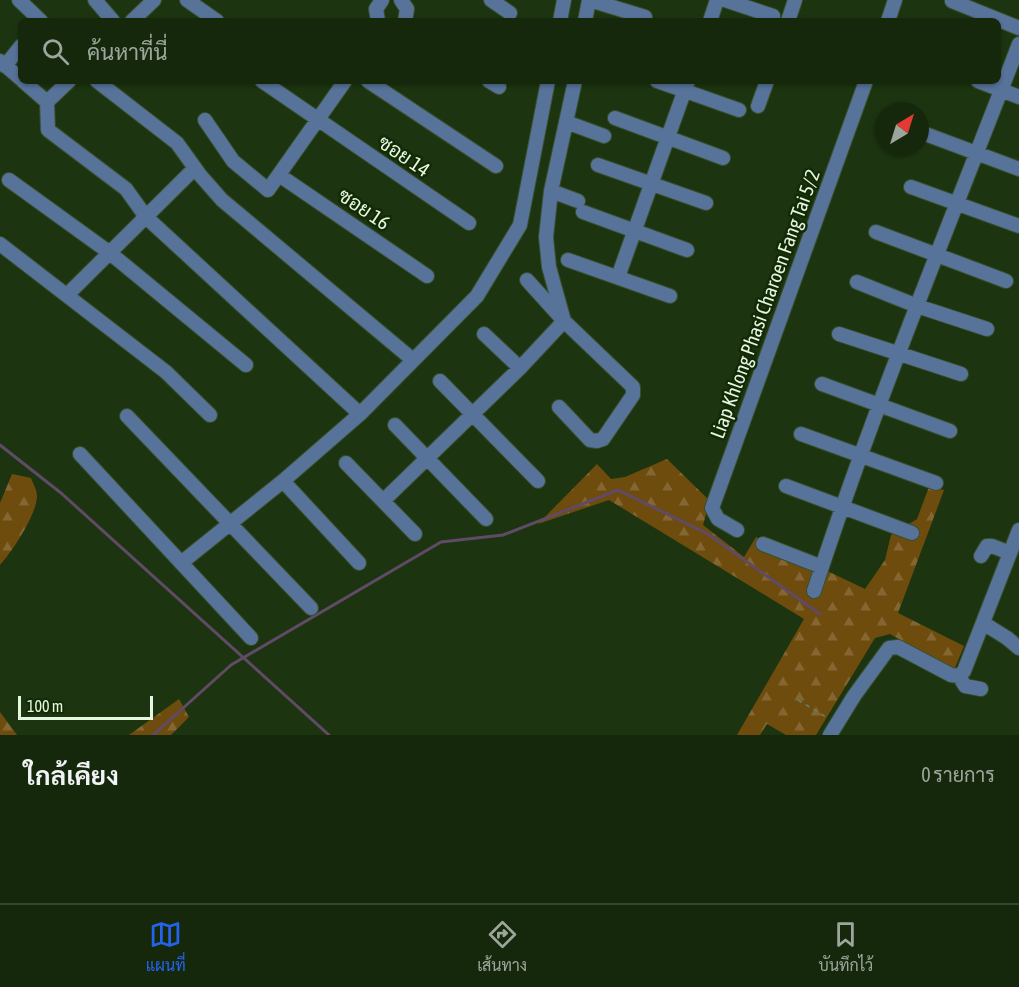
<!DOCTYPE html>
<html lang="th">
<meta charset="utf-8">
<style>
:root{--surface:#15280c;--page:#1e3015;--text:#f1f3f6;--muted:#9da69d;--line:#34442d;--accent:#2563eb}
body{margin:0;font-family:"Asap Condensed",Sarabun,sans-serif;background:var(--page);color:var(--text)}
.compass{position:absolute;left:875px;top:102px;width:54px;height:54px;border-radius:50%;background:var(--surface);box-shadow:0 2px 4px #0004;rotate:38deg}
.scale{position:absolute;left:18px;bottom:15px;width:135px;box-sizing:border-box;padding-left:6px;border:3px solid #e6f6e0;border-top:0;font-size:16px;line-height:21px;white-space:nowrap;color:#e6f6e0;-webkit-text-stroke:4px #122a06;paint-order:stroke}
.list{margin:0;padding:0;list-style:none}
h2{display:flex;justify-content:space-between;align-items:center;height:78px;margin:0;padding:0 24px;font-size:26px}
h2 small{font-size:20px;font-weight:400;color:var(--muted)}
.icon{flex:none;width:33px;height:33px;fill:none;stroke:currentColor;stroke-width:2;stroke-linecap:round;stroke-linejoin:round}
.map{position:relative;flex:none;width:1019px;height:735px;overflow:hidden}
.search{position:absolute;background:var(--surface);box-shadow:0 2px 4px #0004;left:18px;right:18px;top:18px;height:66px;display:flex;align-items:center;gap:15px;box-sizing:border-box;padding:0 21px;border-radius:9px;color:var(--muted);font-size:22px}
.sheet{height:168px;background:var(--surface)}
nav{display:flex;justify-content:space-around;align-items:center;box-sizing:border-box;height:84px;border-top:2px solid var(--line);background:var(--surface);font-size:16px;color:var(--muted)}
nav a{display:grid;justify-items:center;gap:3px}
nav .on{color:var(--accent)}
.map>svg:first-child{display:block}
.forest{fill:url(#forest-firs)}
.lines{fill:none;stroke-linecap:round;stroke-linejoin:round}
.stream{stroke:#604a66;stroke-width:3}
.minor-casing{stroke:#38502d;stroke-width:16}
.path{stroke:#697e5f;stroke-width:1.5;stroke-dasharray:4.5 4.5;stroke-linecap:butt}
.minor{stroke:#57739a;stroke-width:14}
.labels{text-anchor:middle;stroke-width:5;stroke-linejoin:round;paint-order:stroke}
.street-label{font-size:20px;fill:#e6f6e0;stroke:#122a06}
</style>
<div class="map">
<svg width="1019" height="735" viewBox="0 0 1019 735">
<defs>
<pattern id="forest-firs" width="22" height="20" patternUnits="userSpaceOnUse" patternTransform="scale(1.5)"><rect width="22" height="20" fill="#6e4c0e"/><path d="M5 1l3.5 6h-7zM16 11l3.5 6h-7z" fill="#836631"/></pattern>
</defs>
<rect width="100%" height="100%" fill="#1c3510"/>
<!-- forest -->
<path class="forest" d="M667 459 710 501 703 525 744 557 756 537 865 589 885 560 891 535 917 519 929 487 944 490 898 613 964 646 954 670 890 634 875 638 816 735H786L767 724 760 735H737L804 619 609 500 538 524 597 464 611 479 625 477Z
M12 474 31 478C33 483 37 491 37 496 37 514 12 552 0 565V503Z
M179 699 189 717 171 735H129Z
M0 712 17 735H0Z"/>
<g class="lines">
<!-- stream -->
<path class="stream" d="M0 445 61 493 329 735
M153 735 231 665 441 542 503 535 618 490 708 534 820 614"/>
<!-- minor casing -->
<g class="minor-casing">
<path id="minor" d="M19 0 41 21
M95 0 113 21
M187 0 217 21
M401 0 407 9 405 21
M491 0 510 13
M590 0 645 17
M725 0 773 16
M952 1 1019 28
M132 21 154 0
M378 21 376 9 382 0
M560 21 564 0
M585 21 589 0
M710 21 717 0
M788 21 795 0
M888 21 895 0
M0 61 21 79
M5 66 21 46
M23 81 47 102
M69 81 47 102 48 130 126 189 146 217 360 414
M97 81 177 143 200 175 222 200 413 360
M262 81 469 223
M368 81 496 166
M489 81 499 87
M657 81 739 110
M978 81 1019 97
M758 106 767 81
M615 118 723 158
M205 120 233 161 268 190 345 81
M566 122 604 136
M920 132 1019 169
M598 165 706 203
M279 175 427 276
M9 180 110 253 246 365
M911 187 1019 226
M551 191 578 201
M583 212 687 250
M876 232 1006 281
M0 244 166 372 210 415
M568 260 670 296
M618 277 688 81
M527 280 564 321 633 387V395L603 439 597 441 590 440 559 407
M857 282 917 306 987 329
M67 295 195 168
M484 334 520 368
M839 334 961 374
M440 381 538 481
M822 384 950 431
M127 416 311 608
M395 425 486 519
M801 434 936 483
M80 454 251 638
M346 463 415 534
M283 481 359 563
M786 486 912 533
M383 501 520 368 564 321 549 267 546 237 551 191 575 81
M737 530 718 519 712 508 866 81
M763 544 822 567
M981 556 987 546H992L1010 553
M181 563 283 481 360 414 477 296 520 225 548 81
M814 591C874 406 949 226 1019 44
M983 623 1007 638 1019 648
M959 676 965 686 981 689
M830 735 854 696 889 648 898 647 951 675 959 676 964 671 1019 530"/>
</g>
<!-- path -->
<path class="path" d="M798 700 826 717"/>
<!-- minor -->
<use href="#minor" class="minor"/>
</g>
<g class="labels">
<!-- street labels -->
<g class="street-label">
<text transform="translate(404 156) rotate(34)" y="7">ซอย 14</text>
<text transform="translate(364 209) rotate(34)" y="7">ซอย 16</text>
<text transform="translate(765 304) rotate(-70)" y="7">Liap Khlong Phasi Charoen Fang Tai 5/2</text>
</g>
</g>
</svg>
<svg class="compass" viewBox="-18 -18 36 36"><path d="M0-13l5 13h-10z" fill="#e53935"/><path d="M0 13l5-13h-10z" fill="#9da69d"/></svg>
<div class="scale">100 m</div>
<div class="search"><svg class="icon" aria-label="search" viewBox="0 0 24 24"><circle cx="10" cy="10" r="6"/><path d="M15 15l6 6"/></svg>ค้นหาที่นี่</div>
</div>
<section class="sheet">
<h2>ใกล้เคียง<small>0 รายการ</small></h2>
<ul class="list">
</ul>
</section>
<nav>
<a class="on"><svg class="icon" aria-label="map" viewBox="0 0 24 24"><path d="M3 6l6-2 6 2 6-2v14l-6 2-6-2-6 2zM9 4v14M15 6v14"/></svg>แผนที่</a>
<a><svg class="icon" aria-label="directions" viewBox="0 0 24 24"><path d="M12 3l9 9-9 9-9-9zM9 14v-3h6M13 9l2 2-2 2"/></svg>เส้นทาง</a>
<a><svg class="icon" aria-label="saved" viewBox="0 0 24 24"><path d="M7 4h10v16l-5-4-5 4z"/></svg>บันทึกไว้</a>
</nav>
